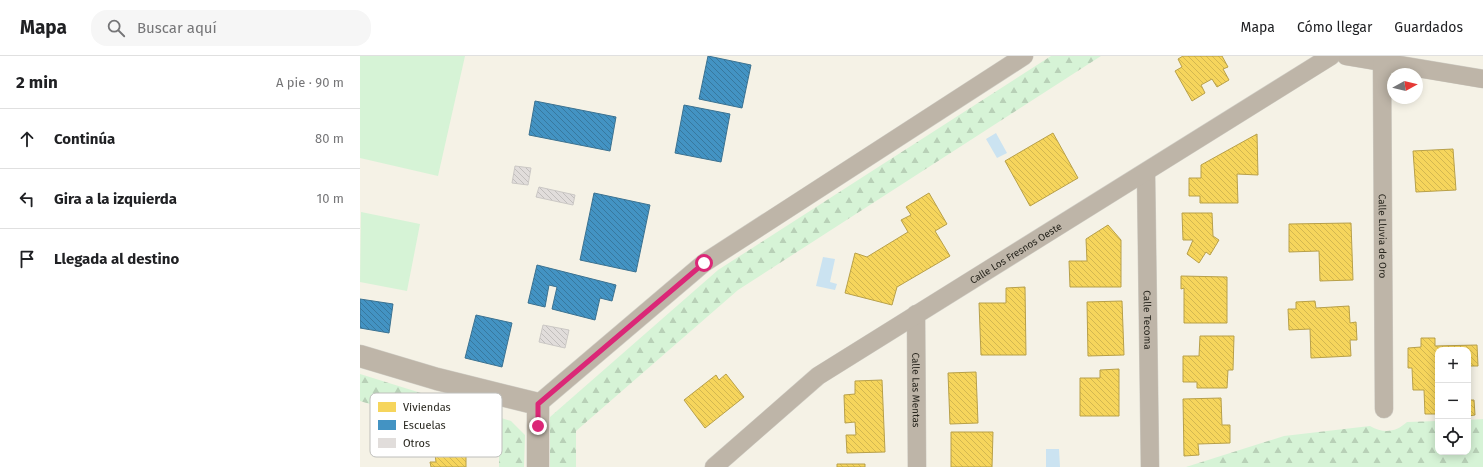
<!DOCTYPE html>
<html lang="es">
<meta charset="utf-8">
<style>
:root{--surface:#fff;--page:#f6f6f6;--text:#202124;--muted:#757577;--line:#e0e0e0}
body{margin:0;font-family:"Fira Sans",sans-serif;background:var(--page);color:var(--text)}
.controls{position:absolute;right:12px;bottom:12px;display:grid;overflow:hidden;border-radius:8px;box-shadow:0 2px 10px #0003}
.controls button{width:36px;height:36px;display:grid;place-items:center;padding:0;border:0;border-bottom:1px solid var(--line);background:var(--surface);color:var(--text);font:20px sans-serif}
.compass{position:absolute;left:1027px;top:12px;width:36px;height:36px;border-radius:50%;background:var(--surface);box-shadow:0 2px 10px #0003;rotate:82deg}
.stop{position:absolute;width:12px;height:12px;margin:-9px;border:3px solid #db2777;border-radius:50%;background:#fff}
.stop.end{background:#db2777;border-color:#fff;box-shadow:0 1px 4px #0008}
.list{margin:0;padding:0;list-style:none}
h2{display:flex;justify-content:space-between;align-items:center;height:52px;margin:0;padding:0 16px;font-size:17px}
h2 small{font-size:13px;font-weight:400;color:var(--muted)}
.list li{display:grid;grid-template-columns:26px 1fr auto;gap:12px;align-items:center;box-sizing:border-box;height:60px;padding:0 16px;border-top:1px solid var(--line)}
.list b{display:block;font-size:15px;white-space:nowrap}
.list em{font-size:13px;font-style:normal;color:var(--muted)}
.icon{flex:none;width:22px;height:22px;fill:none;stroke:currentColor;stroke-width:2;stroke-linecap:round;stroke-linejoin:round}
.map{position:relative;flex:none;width:1123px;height:411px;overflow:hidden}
header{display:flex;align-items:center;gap:24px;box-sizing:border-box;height:56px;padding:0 20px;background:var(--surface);border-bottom:1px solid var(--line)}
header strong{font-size:19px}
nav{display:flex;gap:22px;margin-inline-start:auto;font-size:14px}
.search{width:280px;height:36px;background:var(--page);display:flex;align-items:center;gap:10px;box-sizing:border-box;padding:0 14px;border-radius:16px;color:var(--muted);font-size:15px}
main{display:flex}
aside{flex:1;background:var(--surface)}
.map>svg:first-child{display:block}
.green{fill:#d6f3d6}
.forest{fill:url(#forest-firs)}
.water{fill:#cbe3f1}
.homes{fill:url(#homes-back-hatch);stroke:#b8a049}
.schools{fill:url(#schools-back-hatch);stroke:#3b7291}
.building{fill:url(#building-back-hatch);stroke:#cbc8c5}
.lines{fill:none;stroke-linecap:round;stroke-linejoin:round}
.minor-casing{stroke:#d2d0c8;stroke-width:19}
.tertiary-casing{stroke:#d2d0c8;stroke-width:23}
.minor{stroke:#beb5a8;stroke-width:18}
.tertiary{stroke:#beb5a8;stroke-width:22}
.route{stroke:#db2777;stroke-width:5}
.labels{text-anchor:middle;stroke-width:4;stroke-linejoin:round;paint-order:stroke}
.street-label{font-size:10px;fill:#27251d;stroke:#fff}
.key{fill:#fff;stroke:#bebebb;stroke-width:1}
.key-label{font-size:11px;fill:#27251d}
</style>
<header>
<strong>Mapa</strong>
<div class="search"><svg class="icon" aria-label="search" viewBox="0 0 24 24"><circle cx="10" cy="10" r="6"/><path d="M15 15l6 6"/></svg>Buscar aquí</div>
<nav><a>Mapa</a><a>Cómo llegar</a><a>Guardados</a></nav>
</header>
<main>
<aside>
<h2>2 min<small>A pie · 90 m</small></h2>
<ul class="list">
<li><svg class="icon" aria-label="ahead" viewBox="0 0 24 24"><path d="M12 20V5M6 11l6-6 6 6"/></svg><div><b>Continúa</b></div><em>80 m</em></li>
<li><svg class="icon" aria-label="left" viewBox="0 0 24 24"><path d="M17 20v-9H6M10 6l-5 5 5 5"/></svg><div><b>Gira a la izquierda</b></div><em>10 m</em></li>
<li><svg class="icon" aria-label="arrive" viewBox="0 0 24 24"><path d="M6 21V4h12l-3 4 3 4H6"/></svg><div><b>Llegada al destino</b></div></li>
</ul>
</aside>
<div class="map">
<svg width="1123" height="411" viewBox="0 0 1123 411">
<defs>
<pattern id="forest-firs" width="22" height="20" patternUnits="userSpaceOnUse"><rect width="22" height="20" fill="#d6f3d6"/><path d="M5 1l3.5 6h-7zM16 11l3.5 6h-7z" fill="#b8d0b7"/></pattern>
<pattern id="homes-back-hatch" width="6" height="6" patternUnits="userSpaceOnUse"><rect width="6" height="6" fill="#f6d55c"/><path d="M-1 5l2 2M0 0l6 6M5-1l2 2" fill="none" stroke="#d3b750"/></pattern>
<pattern id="schools-back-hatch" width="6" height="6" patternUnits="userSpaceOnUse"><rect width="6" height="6" fill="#4393c3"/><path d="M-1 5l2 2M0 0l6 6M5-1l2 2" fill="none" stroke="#38789e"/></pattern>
<pattern id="building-back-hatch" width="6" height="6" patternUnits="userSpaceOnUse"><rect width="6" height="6" fill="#e1dddb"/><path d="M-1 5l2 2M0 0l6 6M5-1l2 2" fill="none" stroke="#c1bebc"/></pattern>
</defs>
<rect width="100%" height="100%" fill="#f5f2e6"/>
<!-- green -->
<path class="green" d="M0 0H105L78 120 0 102Z
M1 156 60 168 47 235 0 226Z"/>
<!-- forest -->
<path class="forest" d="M691 0H741L378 234 216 375V411H190V361L358 214Z
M0 318 151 365 165 379 164 411H139V388L0 345Z
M1123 363V411H826L924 380 1010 370C1024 378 1036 376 1047 366L1078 365V396H1108V364Z"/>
<!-- water -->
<path class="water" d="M636 77 647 97 637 102 626 83Z
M463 201 475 203 470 226 477 228 475 234 456 230Z
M686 393H699L700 411H686Z"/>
<!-- homes -->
<path class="homes" d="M823 0H862L868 11 863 13 869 24 857 31 852 23 841 29 845 37 832 45 815 15 822 11 818 3Z
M693 77 718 122 670 150 645 105Z
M897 78 898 119 877 118 878 147H840V140H829V122H841V109Z
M1093 93 1096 134 1056 136 1053 95Z
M569 137 587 168 575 175 590 200 537 231 532 249 485 237 495 197 507 201 548 176 541 164 551 159 546 151Z
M822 157H852L853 180 859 184 850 199 846 196 839 207 827 198 833 184H823Z
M991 167 993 224 960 225 959 195 929 196V168Z
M748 169 761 184V231H710L709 205H727L726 183Z
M821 220 867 221V267H824V232L821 233Z
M665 231 666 299H621L619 247H646V232Z
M762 245 764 299 728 300 727 246Z
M955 245 956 252 989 250 990 267 996 266 997 284H990L991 300 951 302 950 273 929 274 928 253H936V246Z
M840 280H874L873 314H868L867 332H837V326H823V300H839Z
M1061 282H1075V290L1117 289 1118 310H1108V294H1078V358H1065L1064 334H1053L1052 312H1048V292L1061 291Z
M759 313V360H720V322H740V314Z
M616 316 618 367 590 368 588 317Z
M366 318 384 341 345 372 324 344 356 319 359 324Z
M522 324 525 396 487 397 486 379H496L495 366 485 367 484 339 495 338V325Z
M861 342 862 369H870V387L838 388 839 399 824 400 823 343Z
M1108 344H1114L1115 359 1108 360Z
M591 376H633L632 411H591Z
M90 396V401L106 400V411H71L70 406H76L75 398Z
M477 408H505V411H477Z"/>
<!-- schools -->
<path class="schools" d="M348 0 391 9 382 52 339 43Z
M175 45 256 61 250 95 169 79Z
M324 49 370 58 361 106 315 97Z
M234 137 290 149 276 216 220 204Z
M177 209 256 229 252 245 240 242 235 264 192 253 197 231 189 229 185 251 168 247Z
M0 243 33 248 29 277 0 272Z
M116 259 152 267 142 311 105 302Z"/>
<!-- building -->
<path class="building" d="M155 110 171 112 168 129 152 127Z
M179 131 215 139 213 149 176 141Z
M183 269 209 274 205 292 179 286Z"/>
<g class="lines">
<!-- minor casing -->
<g class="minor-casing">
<g id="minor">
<path d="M986 0 1123 23"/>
<path id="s1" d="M1022 7 1024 353"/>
<path id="s2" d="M786 117 790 411"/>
<path id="s3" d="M556 258 557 411"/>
<path d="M178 348 344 207 664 0"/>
<path id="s4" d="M354 411 458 320 971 0"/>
</g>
</g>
<!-- tertiary casing -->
<g class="tertiary-casing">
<path id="tertiary" d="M0 300 77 323 178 348V411"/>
</g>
<!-- minor -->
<use href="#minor" class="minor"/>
<!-- tertiary -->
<use href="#tertiary" class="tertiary"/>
</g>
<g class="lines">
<!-- route -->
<path class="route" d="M178 370V348L344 207"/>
</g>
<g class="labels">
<!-- street labels -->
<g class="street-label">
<text dy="4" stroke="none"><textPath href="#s1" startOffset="173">Calle Lluvia de Oro</textPath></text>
<text dy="4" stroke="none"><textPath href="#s4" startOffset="371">Calle Los Fresnos Oeste</textPath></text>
<text dy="4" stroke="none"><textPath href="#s2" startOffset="147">Calle Tecoma</textPath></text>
<text dy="4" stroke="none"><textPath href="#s3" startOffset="76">Calle Las Mentas</textPath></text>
</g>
</g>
<!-- legend -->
<rect x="10" y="337" width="132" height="64" rx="6" class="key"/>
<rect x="18" y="346" width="18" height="10" fill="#f6d55c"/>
<rect x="18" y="364" width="18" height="10" fill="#4393c3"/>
<rect x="18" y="382" width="18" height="10" fill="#e1dddb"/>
<g class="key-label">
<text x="43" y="355">Viviendas</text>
<text x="43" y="373">Escuelas</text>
<text x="43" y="391">Otros</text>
</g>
</svg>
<div class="controls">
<button>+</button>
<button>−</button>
<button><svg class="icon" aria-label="locate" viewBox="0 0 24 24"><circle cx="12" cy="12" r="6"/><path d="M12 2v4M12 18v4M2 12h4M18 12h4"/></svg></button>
</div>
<svg class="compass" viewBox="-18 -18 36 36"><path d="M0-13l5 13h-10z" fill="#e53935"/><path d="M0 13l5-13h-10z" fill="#757577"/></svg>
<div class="stop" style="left:344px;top:207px"></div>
<div class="stop end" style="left:178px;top:370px"></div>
</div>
</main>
